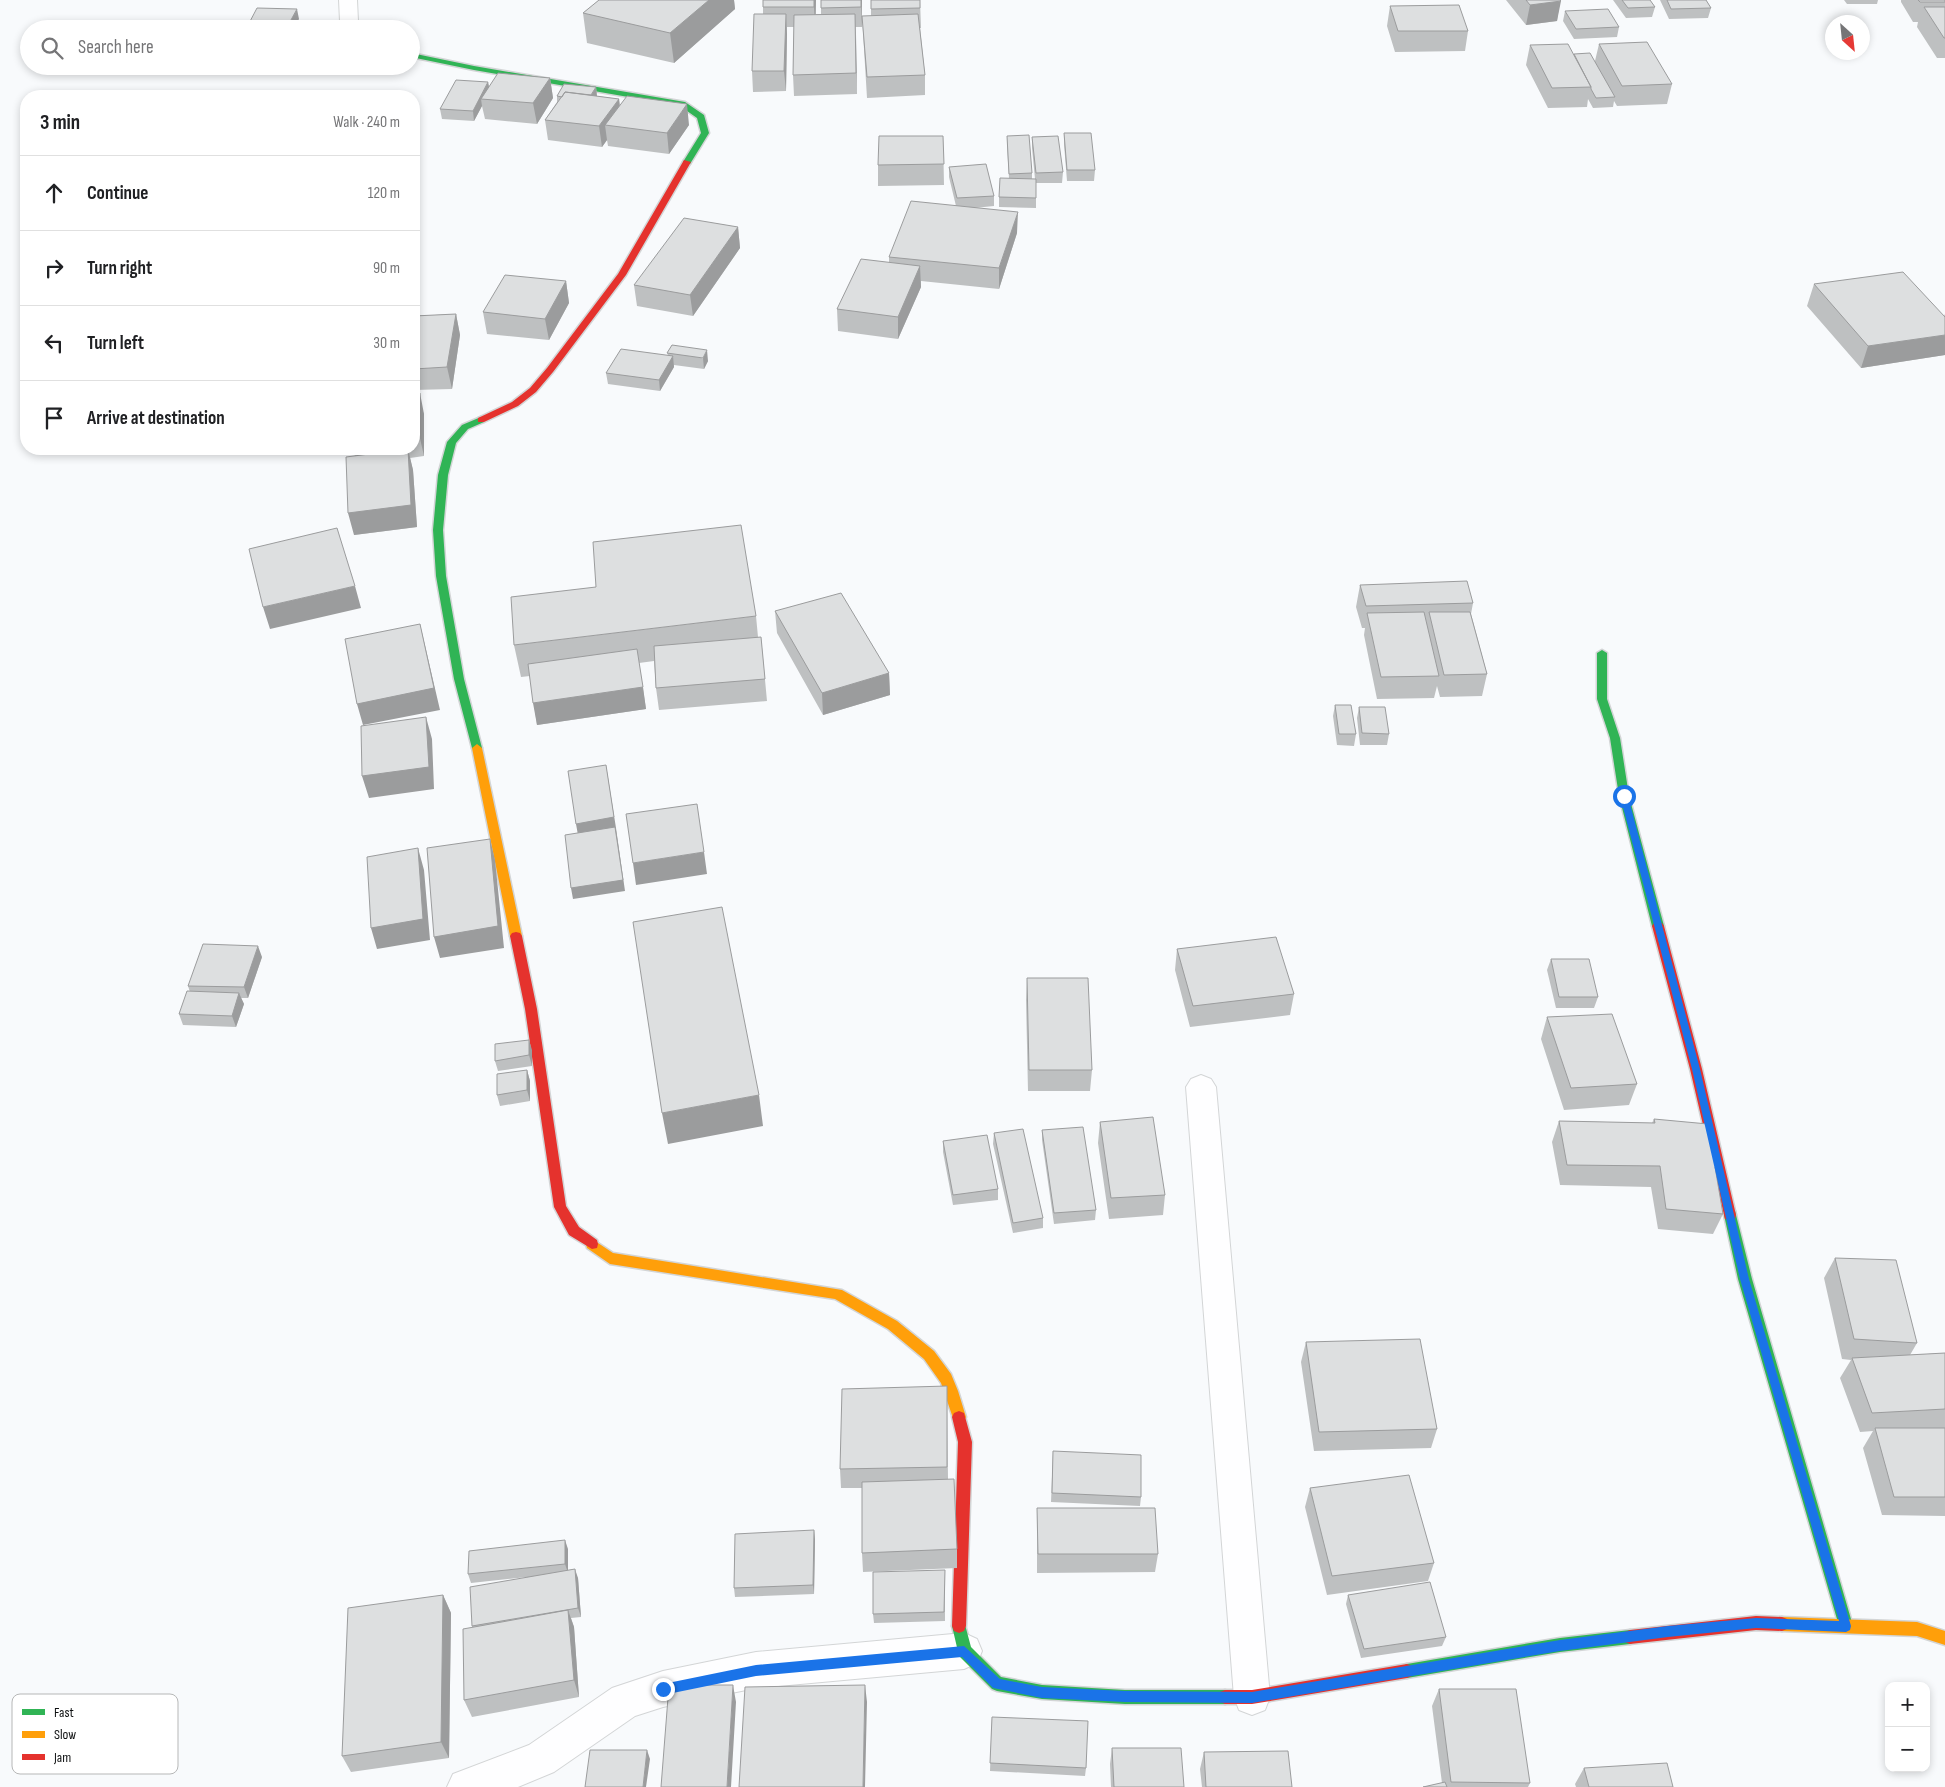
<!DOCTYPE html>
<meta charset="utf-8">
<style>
:root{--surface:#fff;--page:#f2f2f2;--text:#202124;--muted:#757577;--line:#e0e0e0}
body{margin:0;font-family:"Sofia Sans Condensed",sans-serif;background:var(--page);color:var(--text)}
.controls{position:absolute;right:15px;bottom:15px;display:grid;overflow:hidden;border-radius:10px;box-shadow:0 2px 8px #0003}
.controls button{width:45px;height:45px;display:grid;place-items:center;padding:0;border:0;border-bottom:1px solid var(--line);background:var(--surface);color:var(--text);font:25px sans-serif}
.compass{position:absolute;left:1825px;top:15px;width:45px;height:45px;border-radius:50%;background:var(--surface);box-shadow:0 2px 8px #0003;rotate:153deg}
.stop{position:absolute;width:15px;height:15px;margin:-11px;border:4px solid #1a73e8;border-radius:50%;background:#fff}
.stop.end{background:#1a73e8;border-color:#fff;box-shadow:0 1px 5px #0008}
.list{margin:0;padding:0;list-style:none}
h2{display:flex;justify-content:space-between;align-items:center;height:65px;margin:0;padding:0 20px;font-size:21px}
h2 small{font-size:16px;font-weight:400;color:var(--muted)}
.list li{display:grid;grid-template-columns:32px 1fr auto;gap:15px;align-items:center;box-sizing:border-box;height:75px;padding:0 20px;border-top:1px solid var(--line)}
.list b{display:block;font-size:19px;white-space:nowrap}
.list em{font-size:16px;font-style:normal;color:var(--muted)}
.icon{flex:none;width:28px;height:28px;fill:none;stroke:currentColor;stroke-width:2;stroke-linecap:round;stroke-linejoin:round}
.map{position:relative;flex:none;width:1945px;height:1787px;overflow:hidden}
.search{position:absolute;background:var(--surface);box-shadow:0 2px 8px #0003;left:20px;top:20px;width:400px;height:55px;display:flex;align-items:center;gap:12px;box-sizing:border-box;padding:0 18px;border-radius:28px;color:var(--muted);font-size:19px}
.panel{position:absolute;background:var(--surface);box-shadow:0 2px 8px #0003;left:20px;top:90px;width:400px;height:365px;border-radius:20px}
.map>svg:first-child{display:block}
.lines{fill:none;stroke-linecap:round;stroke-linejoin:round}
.street-casing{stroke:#d3d5d6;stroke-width:2}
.fast-casing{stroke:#d3d5d6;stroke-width:3}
.slow-casing{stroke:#d3d5d6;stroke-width:3}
.jam-casing{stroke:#d3d5d6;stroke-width:3}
.street{fill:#fefeff;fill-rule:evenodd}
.fast{fill:#30b455;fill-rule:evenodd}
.slow{fill:#ff9f0a;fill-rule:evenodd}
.jam{fill:#e5322d;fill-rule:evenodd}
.wall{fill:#bec0c1}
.shaded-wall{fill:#9b9c9d}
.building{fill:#dddfe0;stroke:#9b9c9d}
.route{fill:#1a73e8}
.key{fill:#fff;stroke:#b6b7b7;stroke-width:1}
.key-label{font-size:14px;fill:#0d0f10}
</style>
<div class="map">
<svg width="1945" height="1787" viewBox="0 0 1945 1787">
<rect width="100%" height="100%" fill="#f8fafc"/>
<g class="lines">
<!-- street casing -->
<g class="street-casing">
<path id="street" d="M339 0H357L358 21 363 29H345L340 21Z
M1201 1075 1211 1079 1216 1087 1270 1697 1265 1710 1252 1715 1239 1710 1234 1697 1186 1087 1191 1079Z
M964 1633 977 1639 982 1651 977 1663 964 1669 756 1688 663 1707 635 1716 554 1772 518 1787H447L453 1774 529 1745 612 1688 663 1671 756 1652Z"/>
</g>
<!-- fast casing -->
<g class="fast-casing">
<path id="fast" d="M411 53 474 66 685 102 704 115 709 133 690 164H684L683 162 701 133 697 118 680 106 474 70 411 57Z
M481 417 484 418V422L468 429 456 443 448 475 443 530 446 576 464 679 482 748 477 752 472 748 454 679 436 576 433 530 438 475 447 442 462 425Z
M1602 650 1607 653V699L1620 738 1629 796 1664 926 1662 929H1654L1652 926 1619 796 1610 738 1597 699V653Z
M1730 1210 1735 1211 1752 1279 1853 1626 1851 1631 1846 1633 1841 1631 1839 1626 1738 1279 1724 1215 1725 1211Z
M959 1619 964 1621 971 1647 1001 1677 1042 1685 1125 1690H1225L1230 1692 1232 1697 1230 1702 1225 1704H1125L1042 1699 997 1691 992 1689 959 1656 952 1626 954 1621Z
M1630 1630 1635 1632 1637 1637 1635 1642 1630 1644 1560 1652 1407 1678 1402 1676 1400 1671 1402 1666 1407 1664 1560 1638Z"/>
</g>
<!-- slow casing -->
<g class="slow-casing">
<path id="slow" d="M477 744 482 748 522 936 520 939H512L510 936 472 748Z
M592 1239 613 1253 842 1290 897 1321 934 1351 951 1374 958 1391 966 1417 964 1421 959 1423 954 1421 941 1383 924 1359 888 1329 835 1299 610 1264 587 1248 586 1244 587 1240Z
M1782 1617 1917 1622 1945 1631V1645L1917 1636 1782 1631 1777 1629 1775 1624 1777 1619Z"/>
</g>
<!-- jam casing -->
<g class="jam-casing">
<path id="jam" d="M684 160 691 162 626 275 553 372 536 392 518 406 484 422H478V418L512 402 530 388 547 368 618 274Z
M1658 922 1662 923 1664 926 1702 1069 1736 1215 1735 1219 1730 1220 1725 1219 1724 1215 1690 1069 1652 926 1654 923Z
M516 932 520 933 522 936 537 1009 566 1206 579 1227 597 1240 598 1244 597 1248 592 1249 569 1235 554 1207 525 1009 510 936 512 933Z
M959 1411 964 1413 972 1442 966 1626 964 1631 959 1633 954 1631 952 1626 958 1442 952 1417 954 1413Z
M1756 1616 1782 1617 1787 1619 1789 1624 1787 1629 1782 1631 1756 1630 1630 1644 1625 1642 1623 1637 1625 1632 1630 1630Z
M1407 1664 1412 1666 1414 1671 1412 1676 1407 1678 1252 1704H1225L1220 1702 1218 1697 1220 1692 1225 1690H1252Z"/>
</g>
<!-- street -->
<use href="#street" class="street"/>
<!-- fast -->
<use href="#fast" class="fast"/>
<!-- slow -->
<use href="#slow" class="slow"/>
<!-- jam -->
<use href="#jam" class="jam"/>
</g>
<!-- wall -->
<path class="wall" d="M599 0H734L735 9 674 63 587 43 583 13Z
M763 0H816V14H821V0H862V27H855L857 94 794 96 793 75 794 27H787L786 91 753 92 752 71 763 14Z
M871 0H920L921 28H920L925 75V95L867 98 862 16H871Z
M1506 0H1560L1557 21 1526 25Z
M1613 0H1650L1655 7 1652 17 1626 18Z
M1660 0H1706L1711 8 1708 18 1669 19Z
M1844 0H1878L1877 4H1847Z
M1901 0H1945V58H1937L1917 27 1918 22H1913L1901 2Z
M1390 6 1468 31 1465 51 1395 52 1387 26Z
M1565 11 1619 27 1617 37 1574 39 1563 21Z
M1599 44 1672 84 1667 104 1617 106 1614 101 1613 107 1593 108 1588 99 1587 107 1548 108 1526 65 1530 45 1574 54 1595 61Z
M550 78 553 98 537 124 485 119 482 106 474 121 442 119 440 109 488 82 489 87Z
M596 87 597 96 619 99 620 106 689 125 669 154 608 146 607 140 602 147 548 140 545 120 557 102V96Z
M1064 133 1095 170 1094 181H1067L1064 144Z
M943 136 944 185 878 186V165Z
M1007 136 1032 173V179H1035L1032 148V137L1063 172 1062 183H1036V208L999 207V197L1009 178 1007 146Z
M949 167 994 196V206L974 208 1017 233 999 289 921 281V287L898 339 838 331 837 309 889 262V257L956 206 949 177Z
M738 227 740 248 693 316 637 306 634 285Z
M566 281 569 303 549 340 487 334 483 312Z
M1814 284 1944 316 1945 314V355L1861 368 1807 306Z
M456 314 460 335 452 389 414 390V316Z
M672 345 708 361 704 369 674 365V367L660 391 608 384 606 373 668 355 667 353Z
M414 393 424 414V456L410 458 413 470 417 527 354 535 355 456 353 449H414Z
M1360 585 1473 603 1471 614 1487 674 1482 696 1440 697 1437 686 1434 698 1377 699 1364 635 1365 628H1362L1356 607Z
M775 611 889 673 890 695 823 715 777 633Z
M756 616 758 637H761L767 701 659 710 656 688 654 661 639 663 646 709 537 725 530 676 521 677 514 645Z
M1335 705 1356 734 1354 746 1337 745 1333 716Z
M1359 707 1389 734 1387 745H1360L1357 718Z
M1177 949 1294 994 1290 1015 1190 1027 1175 970Z
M262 957 248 998H241L244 1004 236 1027 183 1025 179 1014 190 992 188 986Z
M1551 959 1598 997 1594 1008H1556L1547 970Z
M1027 978 1092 1070 1090 1091H1028L1026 1000Z
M1547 1017 1637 1084 1629 1105 1564 1110 1541 1039Z
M532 1050V1066L498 1071 495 1061Z
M527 1070 530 1081V1101L500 1106 497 1095Z
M1654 1119 1719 1167 1716 1174 1723 1214 1713 1234 1658 1229 1651 1187 1560 1185 1552 1142 1559 1121 1652 1123Z
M1100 1122 1165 1195 1163 1215 1109 1219 1098 1143Z
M1042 1130 1096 1210 1095 1220 1054 1224 1042 1140Z
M994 1133 1043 1218V1228L1013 1233 993 1144Z
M943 1141 998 1189V1200L953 1205 943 1152Z
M1835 1258 1917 1343 1910 1355 1945 1353V1428H1928H1945V1516L1882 1515 1863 1448 1873 1431 1860 1432 1840 1378 1851 1360 1842 1359 1824 1278Z
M1306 1342 1437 1429 1431 1448 1314 1451 1301 1362Z
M947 1386 948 1479 957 1549V1568L863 1572 862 1553V1488H841L840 1469Z
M1053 1451 1141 1497 1140 1506 1051 1502Z
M1310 1488 1434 1563 1428 1581 1327 1595 1305 1507Z
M1037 1508 1158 1554 1155 1572 1037 1573Z
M814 1530 815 1540 814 1594 735 1597 734 1588Z
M568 1549V1570L578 1578 581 1617 571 1618 574 1627 579 1697 472 1717 464 1700 472 1626 527 1577 471 1583 468 1574Z
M945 1570V1621L874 1623 873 1614Z
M443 1595 451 1613 449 1758 351 1772 342 1756Z
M1348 1595 1446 1637 1442 1646 1361 1658 1346 1604Z
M1439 1689 1530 1783 1528 1787H1423L1442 1783 1432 1706Z
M992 1717 1086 1768 1085 1776 990 1771Z
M1112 1748 1184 1787H1111L1110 1764Z
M1204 1752 1292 1787H1202L1200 1769Z
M1584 1768 1673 1787H1576L1575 1784Z"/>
<!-- shaded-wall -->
<path class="shaded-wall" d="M709 0H734L735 9 674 63 670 33Z
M814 0H816L815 27 814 7Z
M861 0H862V27Z
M1561 1 1557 21 1526 25 1530 5Z
M297 9 299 19 294 29H286Z
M786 14 787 34 786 91 784 71Z
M855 14 856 34 857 94 856 73Z
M550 78 553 98 537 124 533 103Z
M488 82 490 92 481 99 482 106 474 121 473 111Z
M596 87 597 97 589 99Z
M619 99 621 119 605 125 607 140 602 147 599 126Z
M687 104 689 125 669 154 667 133Z
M1018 212 1017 233 999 289V268Z
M738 227 740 248 693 316 690 295Z
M920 266 921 287 898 339V317Z
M566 281 569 303 549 340 545 319Z
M456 314 460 335 452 389 447 367Z
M1945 335V355L1861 368 1868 346Z
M707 350 708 361 704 369 703 358Z
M673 356 674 367 660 391 659 380Z
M420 393 424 414V456L419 434Z
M408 449 413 470 417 527 354 535 348 513Z
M355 586 361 608 270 629 263 607Z
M420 624 440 710 363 725 357 704Z
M889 673 890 695 823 715 822 693Z
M643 687 646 709 537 725 533 703Z
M426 717 432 739 434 789 369 798 362 776Z
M606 765 616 828 625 891 573 899 571 888 578 835 576 824Z
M490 839 495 860 504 948 440 958 434 937Z
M418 848 424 870 430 940 377 949 371 928Z
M704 852 707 874 636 885 633 863Z
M258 946 262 957 248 998 244 987Z
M239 993 244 1004 236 1027 232 1016Z
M529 1040 532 1050V1066L529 1055Z
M527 1070 530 1081V1101L527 1090Z
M759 1095 763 1126 668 1144 662 1113Z
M814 1530 815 1540 814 1594 813 1585Z
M565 1540 568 1549V1573L565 1564Z
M575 1569 578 1578 581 1617 578 1608Z
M443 1595 451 1613 449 1758 441 1742Z
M568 1610 574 1627 579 1697 574 1680Z
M733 1685 736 1702 731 1787H727Z
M865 1685 867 1702 865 1787H863Z
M647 1750 650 1759 646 1787H643Z"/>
<!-- building -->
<path class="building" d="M599 0H709L670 33 583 13Z
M763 0H814V7H763Z
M821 0H861V7L821 8Z
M871 0H920V8L871 9Z
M1526 0H1560L1561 1 1530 5Z
M1622 0H1650L1655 7 1628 8Z
M1667 0H1706L1711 8 1671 9Z
M1918 0H1945V2H1920Z
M1459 5 1468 31H1398L1390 6Z
M1924 7H1945V38H1944Z
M257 8 297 9 286 29H246Z
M1608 9 1619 27 1576 29 1565 11Z
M754 14H786L784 71H752Z
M855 14 856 73 793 75 794 15Z
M918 14 925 75 867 77 862 16Z
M1647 42 1672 84 1622 86 1599 44Z
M1568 44 1591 87 1552 88 1530 45Z
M1590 53 1615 97 1596 98 1591 89V87L1574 54Z
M498 73 550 78 533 103 481 99Z
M456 80 488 82 473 111 440 109Z
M564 84 596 87 591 95 565 92 562 97 557 96Z
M565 92 619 99 599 126 545 120Z
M627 96 687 104 667 133 605 125Z
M1064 133H1091L1095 170H1067Z
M1029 135 1032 173 1009 174 1007 136Z
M879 136H943L944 164 878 165Z
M1058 136 1063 172 1036 173 1032 137Z
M986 164 994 196 957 198 949 167Z
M1000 178 1036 179V198L999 197Z
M911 201 1018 212 999 268 889 257Z
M684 218 738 227 690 295 634 285Z
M861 259 920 266 898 317 837 309Z
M1903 272 1945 317V335L1868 346 1814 284Z
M505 275 566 281 545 319 483 312Z
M456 314 447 367 414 369V316Z
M672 345 707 350 703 358 667 353Z
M621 349 673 356 659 380 606 373Z
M414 393H420L419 434 414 435Z
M408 449 411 505 348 513 346 457Z
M741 525 756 616 514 645 511 597 596 587 593 542Z
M337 528 355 586 263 607 249 549Z
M1467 581 1473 603 1366 606 1360 585Z
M841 593 889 673 822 693 775 611Z
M1424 612 1439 676 1381 677 1367 613Z
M1429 612H1470L1487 674 1444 675Z
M420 624 434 688 357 704 345 639Z
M761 637 765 679 656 688 654 646Z
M637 649 643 687 533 703 528 664Z
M1335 705H1351L1356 734H1339Z
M1359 707H1385L1389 734 1362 733Z
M426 717 429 767 362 776 361 726Z
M606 765 614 817 576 824 568 771Z
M697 804 704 852 633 863 626 814Z
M615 827 623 880 571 888 565 835Z
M490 839 498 926 434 937 427 848Z
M418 848 423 919 371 928 367 857Z
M722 907 759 1095 662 1113 633 922Z
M1276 937 1294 994 1193 1006 1177 949Z
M203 944 258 946 244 987 188 986Z
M1551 959H1589L1598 997H1559Z
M1027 978H1088L1092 1070H1029Z
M187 991 239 993 232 1016 179 1014Z
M1612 1014 1637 1084 1571 1088 1547 1017Z
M529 1040V1055L495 1061V1044Z
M527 1070V1090L497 1095V1074Z
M1153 1117 1165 1195 1111 1198 1100 1122Z
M1654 1119 1708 1124 1719 1167H1715L1723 1214 1666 1209 1660 1166 1567 1165 1559 1121 1655 1123Z
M1083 1127 1096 1210 1054 1213 1042 1130Z
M1023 1129 1043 1218 1013 1223 994 1133Z
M987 1135 998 1189 953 1195 943 1141Z
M1835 1258 1896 1260 1917 1343 1854 1339Z
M1420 1339 1437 1429 1319 1432 1306 1342Z
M1945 1353V1409L1872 1413 1852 1358Z
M947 1386V1467L840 1469 842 1389Z
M1875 1428H1945V1497H1894Z
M1053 1451 1141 1455V1497L1052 1493Z
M1409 1475 1434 1563 1332 1576 1310 1488Z
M954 1479 957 1549 862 1553V1482Z
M1037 1508H1155L1158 1554H1038Z
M814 1530 813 1585 734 1588 735 1534Z
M565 1540V1564L468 1574 469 1551Z
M575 1569 578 1608 472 1626 470 1587Z
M945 1570 944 1612 873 1614V1572Z
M1430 1582 1446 1637 1364 1649 1348 1595Z
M443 1595 441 1742 342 1756 348 1608Z
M568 1610 574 1680 464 1700 463 1629Z
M669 1685H733L727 1787H661Z
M865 1685 863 1787H739L745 1687Z
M1439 1689H1516L1530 1783 1451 1782Z
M992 1717 1088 1721 1086 1768 990 1763Z
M1112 1748H1181L1184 1787H1114Z
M590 1750H647L643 1787H585Z
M1288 1751 1292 1787H1206L1204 1752Z
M1667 1763 1673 1787H1589L1584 1768Z
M1445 1782 1447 1787H1423Z"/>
<!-- route -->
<path class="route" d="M1624 794 1628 796 1700 1069 1749 1279 1851 1626 1850 1630 1846 1632 1756 1628 1668 1637 1560 1651 1252 1703 1125 1702 1042 1698 993 1688 962 1657 756 1676 663 1695 659 1693 658 1689 659 1686 663 1684 756 1665 964 1646 1000 1679 1042 1687 1125 1691 1252 1692 1560 1640 1668 1626 1756 1618 1839 1621 1740 1279 1692 1069 1620 796Z"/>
<!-- legend -->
<rect x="12" y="1694" width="166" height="80" rx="8" class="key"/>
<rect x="22" y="1709" width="23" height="6" fill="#30b455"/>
<rect x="22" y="1731" width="23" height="7" fill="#ff9f0a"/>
<rect x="22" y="1754" width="23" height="6" fill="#e5322d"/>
<g class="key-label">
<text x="54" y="1717">Fast</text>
<text x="54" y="1739">Slow</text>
<text x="54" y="1762">Jam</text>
</g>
</svg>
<div class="controls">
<button>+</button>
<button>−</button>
</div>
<svg class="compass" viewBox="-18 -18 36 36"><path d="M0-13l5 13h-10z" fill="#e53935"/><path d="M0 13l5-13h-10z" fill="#757577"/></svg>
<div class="stop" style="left:1624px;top:796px"></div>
<div class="stop end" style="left:663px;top:1689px"></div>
<div class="search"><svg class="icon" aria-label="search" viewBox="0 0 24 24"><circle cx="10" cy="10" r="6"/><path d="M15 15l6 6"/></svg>Search here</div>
<section class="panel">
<h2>3 min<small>Walk · 240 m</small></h2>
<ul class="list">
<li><svg class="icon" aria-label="ahead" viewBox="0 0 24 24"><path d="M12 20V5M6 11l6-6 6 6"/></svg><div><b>Continue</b></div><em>120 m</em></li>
<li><svg class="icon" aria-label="right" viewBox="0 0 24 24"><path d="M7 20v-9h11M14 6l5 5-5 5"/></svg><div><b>Turn right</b></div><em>90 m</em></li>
<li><svg class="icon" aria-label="left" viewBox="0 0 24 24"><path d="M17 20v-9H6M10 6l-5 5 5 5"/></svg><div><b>Turn left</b></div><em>30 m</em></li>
<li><svg class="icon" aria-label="arrive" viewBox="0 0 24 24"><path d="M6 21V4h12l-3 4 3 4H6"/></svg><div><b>Arrive at destination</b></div></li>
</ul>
</section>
</div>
